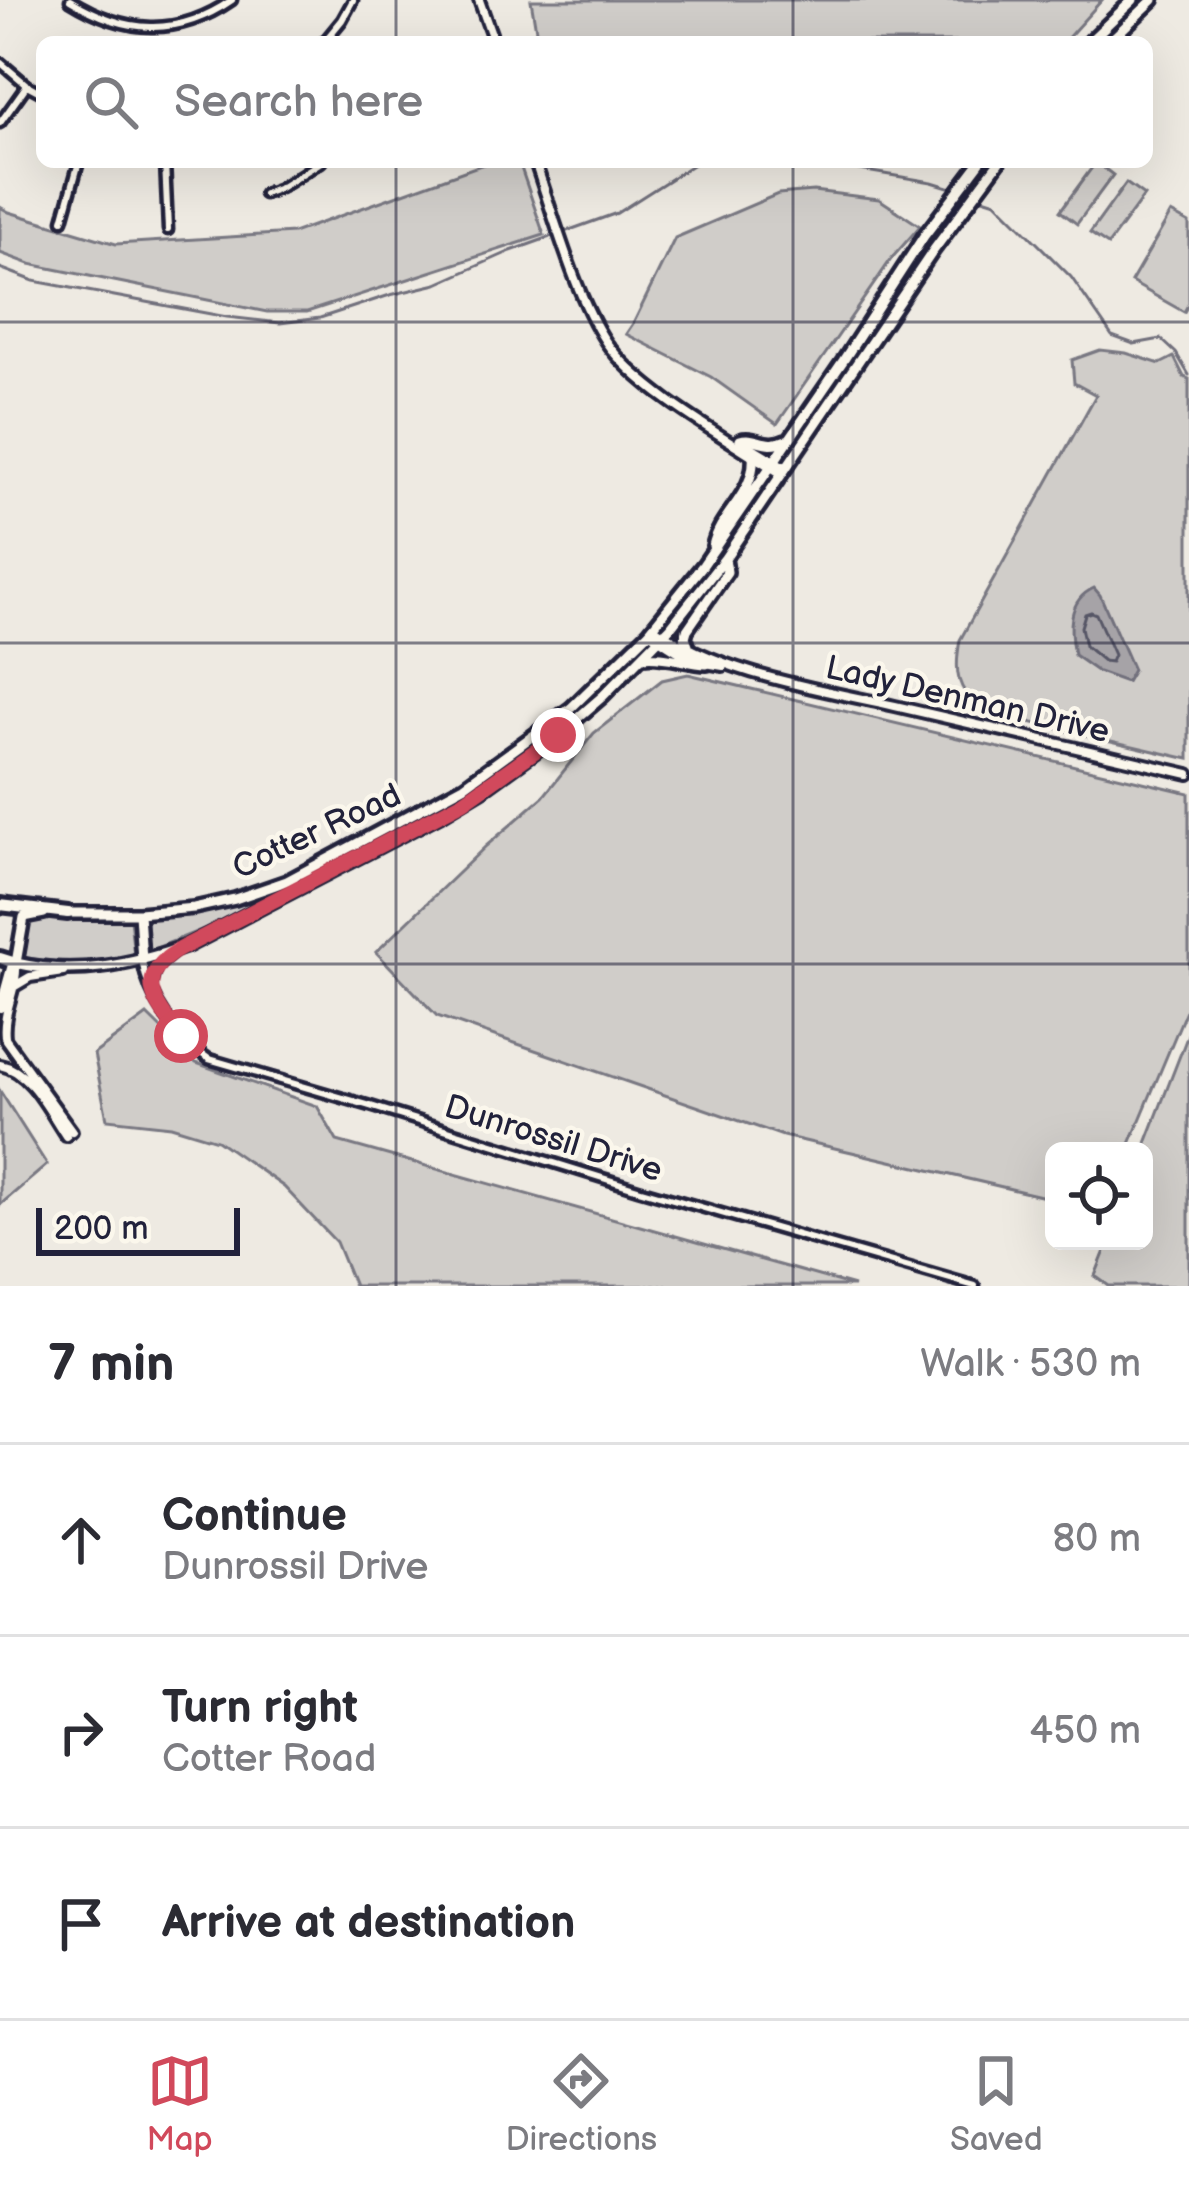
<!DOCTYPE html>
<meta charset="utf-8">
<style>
:root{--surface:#fff;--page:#f7f7f7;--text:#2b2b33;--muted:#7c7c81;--line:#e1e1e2;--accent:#d1495b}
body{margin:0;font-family:"Balsamiq Sans",sans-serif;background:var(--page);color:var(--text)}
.controls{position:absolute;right:36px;bottom:36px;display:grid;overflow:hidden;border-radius:18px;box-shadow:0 12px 48px #0002}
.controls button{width:108px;height:108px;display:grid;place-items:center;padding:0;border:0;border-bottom:3px solid var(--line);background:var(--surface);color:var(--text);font:60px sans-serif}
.scale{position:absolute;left:36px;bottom:30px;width:204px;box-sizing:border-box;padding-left:12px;border:6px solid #22223b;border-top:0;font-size:33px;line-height:42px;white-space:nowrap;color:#22223b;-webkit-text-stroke:9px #fbf7ec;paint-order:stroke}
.stop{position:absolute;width:36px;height:36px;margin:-27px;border:9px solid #d1495b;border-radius:50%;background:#fff}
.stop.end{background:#d1495b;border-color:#fff;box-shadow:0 3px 12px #0008}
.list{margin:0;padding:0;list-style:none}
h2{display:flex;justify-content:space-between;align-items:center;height:156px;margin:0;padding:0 48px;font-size:51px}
h2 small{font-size:39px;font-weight:400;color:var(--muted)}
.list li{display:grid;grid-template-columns:78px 1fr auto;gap:36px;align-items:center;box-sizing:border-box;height:192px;padding:0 48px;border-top:3px solid var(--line)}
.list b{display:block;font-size:45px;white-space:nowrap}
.list p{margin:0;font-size:39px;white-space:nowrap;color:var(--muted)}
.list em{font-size:39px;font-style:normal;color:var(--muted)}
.icon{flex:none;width:66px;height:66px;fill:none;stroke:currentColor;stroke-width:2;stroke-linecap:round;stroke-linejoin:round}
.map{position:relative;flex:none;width:1189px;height:1286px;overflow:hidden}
.search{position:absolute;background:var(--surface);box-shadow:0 12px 48px #0002;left:36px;right:36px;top:36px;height:132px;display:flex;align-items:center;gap:30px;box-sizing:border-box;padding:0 42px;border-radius:18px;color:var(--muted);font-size:45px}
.sheet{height:732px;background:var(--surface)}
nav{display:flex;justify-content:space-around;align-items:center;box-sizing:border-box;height:168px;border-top:3px solid var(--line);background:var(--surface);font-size:33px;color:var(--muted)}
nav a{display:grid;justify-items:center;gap:6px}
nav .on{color:var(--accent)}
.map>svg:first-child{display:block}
.green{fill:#d0cdc9;stroke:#797882;stroke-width:3}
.water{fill:#a6a3a7;stroke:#716f7c;stroke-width:3}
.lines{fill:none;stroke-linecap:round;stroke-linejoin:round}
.shore{stroke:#575666;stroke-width:3}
.stream{stroke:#716f7c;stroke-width:3}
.street-casing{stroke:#22223b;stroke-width:15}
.secondary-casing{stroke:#22223b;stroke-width:16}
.primary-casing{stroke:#22223b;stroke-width:18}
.highway-casing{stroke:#22223b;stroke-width:20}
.street{stroke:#fbf7ec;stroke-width:6}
.secondary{stroke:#fbf7ec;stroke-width:8}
.primary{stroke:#fbf7ec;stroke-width:9}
.highway{stroke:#fbf7ec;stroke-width:10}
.route{stroke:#d1495b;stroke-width:15}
.grid{fill:none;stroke:#22223b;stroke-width:3;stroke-opacity:0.55}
.labels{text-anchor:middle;stroke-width:9;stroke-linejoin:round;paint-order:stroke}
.street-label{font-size:33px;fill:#22223b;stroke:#fbf7ec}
</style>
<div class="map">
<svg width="1189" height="1286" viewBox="0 0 1189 1286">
<rect width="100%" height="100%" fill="#eeeae2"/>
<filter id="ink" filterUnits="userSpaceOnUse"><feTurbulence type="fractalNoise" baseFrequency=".00833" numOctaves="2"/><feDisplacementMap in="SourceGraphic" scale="24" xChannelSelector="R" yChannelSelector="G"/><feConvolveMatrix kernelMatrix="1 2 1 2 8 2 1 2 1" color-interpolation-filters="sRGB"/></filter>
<g filter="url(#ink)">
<!-- green -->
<path class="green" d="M531 0H1102L1064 42H538Z
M489 162H519L544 235 307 312H267L30 264 0 253V207L9 212 116 244 293 233Z
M1096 162 1113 175 1077 224 1060 211Z
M1126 183 1144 196 1108 245 1090 233Z
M813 191 879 199 920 226 892 258 777 424 711 377 626 334 634 322 675 238 778 194Z
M1171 213 1189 223V303L1184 312 1131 282Z
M1100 350 1126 353 1160 364 1174 357 1184 377 1189 379V759L981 711C956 687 954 673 960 640L1096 395 1074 383 1072 360Z
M688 674 1189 793V1003L1127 1151H1054V1199L783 1136 437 1016 376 952 486 846 543 797 594 733 662 680Z
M295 882 231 918 149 951 145 918 213 910Z
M41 919H130L134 956C96 963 62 963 24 958L30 921Z
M147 1015 196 1063 317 1106 337 1141 854 1286H354L336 1242 284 1187 217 1140 171 1126 107 1119 94 1054Z
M1189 1032V1286H1109L1095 1276 1109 1241H1144L1143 1151Z
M0 1091 47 1165 0 1205Z"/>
<!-- water -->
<path class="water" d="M1094 588 1100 595 1133 670 1126 682 1098 672 1074 655C1069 629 1067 600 1094 588Z"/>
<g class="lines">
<!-- shore -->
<path class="shore" d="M1091 612 1096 614 1114 655 1111 662 1103 661 1085 646 1081 627 1085 614Z"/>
<!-- stream -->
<path class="stream" d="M828 162 836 166 932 182 955 189
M964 192 996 202 1071 277 1112 336 1134 344 1161 339 1176 353 1189 375
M0 268 34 281 227 317 280 323 320 318 390 295 437 284 511 251 617 213 697 162"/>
<!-- street casing -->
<g class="street-casing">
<path id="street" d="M70 0C125 34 177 38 232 0
M324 42 342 20 353 0
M0 62 27 85 42 93
M0 123 27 85
M165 162 168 230
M264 194 280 188 321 162
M63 220 79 162
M142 961C149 999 176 1038 209 1059L367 1105 638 1189 975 1286
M151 984 156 967 173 953"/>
</g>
<!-- secondary casing -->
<g class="secondary-casing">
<path id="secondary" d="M479 0 494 42
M535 162C554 216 575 295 606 342 639 391 731 441 782 474
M741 441 786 468
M653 627C717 673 818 689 895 706 993 729 1091 751 1189 774
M649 632C673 649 693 663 723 666
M15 986 30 977 63 972
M0 1008 11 968 16 963
M5 1037C2 1011 18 988 16 963
M6 1040 72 1131
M0 1065C31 1071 49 1111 66 1136"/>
</g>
<!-- primary casing -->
<g class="primary-casing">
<path id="primary" d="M1089 42 1133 0
M1109 42 1153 0
M740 440C756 435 765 450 786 440
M713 546C720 513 756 493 753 456
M690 650 685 637 687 630 727 572 725 558
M643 657C661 654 687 663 707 664
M44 913 24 917 16 963C75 977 131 965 187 946L443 813 483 789 558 735 603 696 670 628 725 558 933 251 999 162
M67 913H139L194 908 235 899 287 881 464 786 571 708 649 632 703 565 843 361 924 236 980 162
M139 913 142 960"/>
</g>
<!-- highway casing -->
<g class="highway-casing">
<path id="highway" d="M0 905 68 913
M0 958 16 963"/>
</g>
<!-- street -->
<use href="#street" class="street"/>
<!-- secondary -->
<use href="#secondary" class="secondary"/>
<!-- primary -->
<use href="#primary" class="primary"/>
<!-- highway -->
<use href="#highway" class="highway"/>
</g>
</g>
<g class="lines" filter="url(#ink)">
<!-- route -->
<path class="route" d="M181 1036C153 1002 133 976 180 949L463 802 558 735"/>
</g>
<!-- grid -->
<path class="grid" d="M396 0V42M793 0V42M396 162V1286M793 162V1286M0 322H1189M0 643H1189M0 964H1189"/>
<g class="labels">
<!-- street labels -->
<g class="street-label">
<text transform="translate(968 698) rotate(13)" y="12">Lady Denman Drive</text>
<text transform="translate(316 830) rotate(-25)" y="12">Cotter Road</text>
<text transform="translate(554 1137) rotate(17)" y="12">Dunrossil Drive</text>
</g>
</g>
</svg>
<div class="controls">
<button><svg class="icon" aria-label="locate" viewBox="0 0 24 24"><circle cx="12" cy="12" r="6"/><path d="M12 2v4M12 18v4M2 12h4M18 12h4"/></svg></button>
</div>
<div class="scale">200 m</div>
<div class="stop" style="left:181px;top:1036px"></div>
<div class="stop end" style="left:558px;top:735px"></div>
<div class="search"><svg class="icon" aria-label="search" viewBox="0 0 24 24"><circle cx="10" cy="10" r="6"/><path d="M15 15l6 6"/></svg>Search here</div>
</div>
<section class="sheet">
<h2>7 min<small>Walk · 530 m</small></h2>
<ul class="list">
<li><svg class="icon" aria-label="ahead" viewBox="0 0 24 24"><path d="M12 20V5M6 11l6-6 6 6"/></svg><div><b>Continue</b><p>Dunrossil Drive</p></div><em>80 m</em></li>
<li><svg class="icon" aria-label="right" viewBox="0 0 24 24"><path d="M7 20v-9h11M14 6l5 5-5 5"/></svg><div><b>Turn right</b><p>Cotter Road</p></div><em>450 m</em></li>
<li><svg class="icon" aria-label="arrive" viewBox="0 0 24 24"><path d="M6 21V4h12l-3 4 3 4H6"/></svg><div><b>Arrive at destination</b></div></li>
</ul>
</section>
<nav>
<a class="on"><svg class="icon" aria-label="map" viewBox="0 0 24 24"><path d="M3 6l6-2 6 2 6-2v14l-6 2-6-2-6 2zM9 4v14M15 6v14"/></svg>Map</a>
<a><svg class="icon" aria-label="directions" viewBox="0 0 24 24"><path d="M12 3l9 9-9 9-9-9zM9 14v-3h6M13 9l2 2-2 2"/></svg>Directions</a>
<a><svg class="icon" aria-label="saved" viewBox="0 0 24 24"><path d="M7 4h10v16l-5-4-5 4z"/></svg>Saved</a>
</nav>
